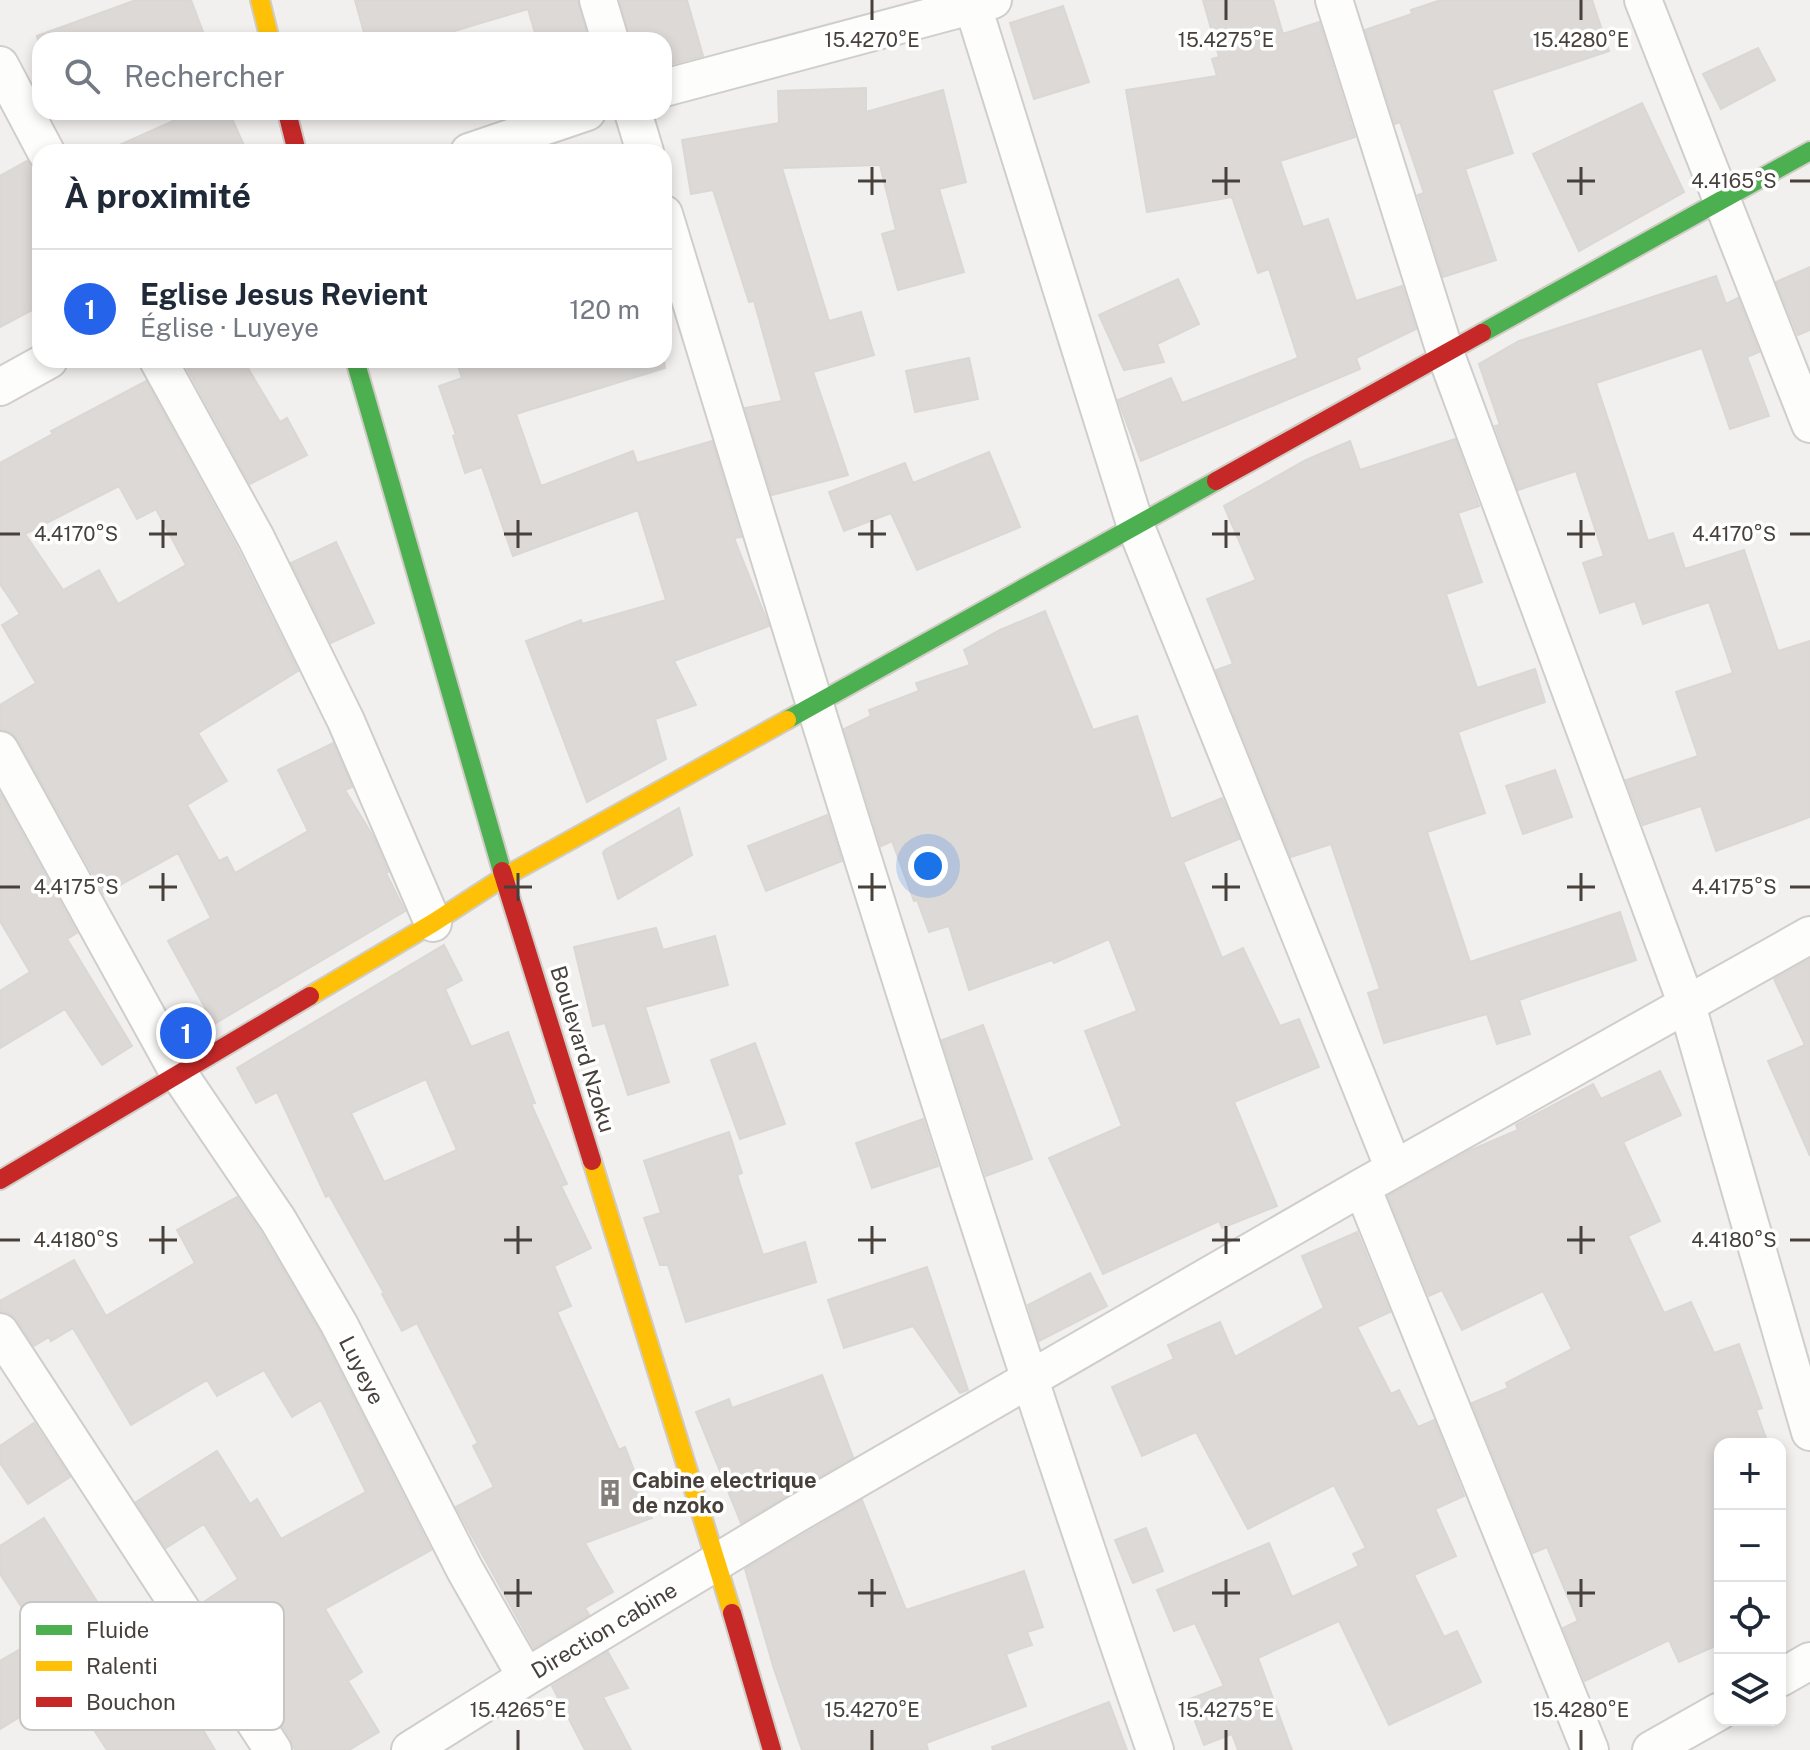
<!DOCTYPE html>
<html lang="fr">
<meta charset="utf-8">
<style>
:root{--surface:#fff;--page:#f6f6f7;--text:#1f2937;--muted:#747a83;--line:#e0e1e3;--accent:#2563eb}
body{margin:0;font-family:"Public Sans",sans-serif;background:var(--page);color:var(--text)}
.controls{position:absolute;right:24px;bottom:24px;display:grid;overflow:hidden;border-radius:16px;box-shadow:0 4px 12px #0003}
.controls button{width:72px;height:72px;display:grid;place-items:center;padding:0;border:0;border-bottom:2px solid var(--line);background:var(--surface);color:var(--text);font:40px sans-serif}
.you{position:absolute;left:928px;top:866px;width:28px;height:28px;margin:-20px;border:6px solid #fff;border-radius:50%;background:#1a73e8;box-shadow:0 0 0 12px #1a73e833}
.badge{display:grid;place-items:center;width:52px;height:52px;border-radius:50%;background:var(--accent);color:#fff;font-size:26px;font-weight:700}
.pin{position:absolute;translate:-50% -50%;border:4px solid #fff;box-shadow:0 2px 8px #0006}
.list{margin:0;padding:0;list-style:none}
h2{display:flex;justify-content:space-between;align-items:center;height:104px;margin:0;padding:0 32px;font-size:34px}
h2 small{font-size:26px;font-weight:400;color:var(--muted)}
.list li{display:grid;grid-template-columns:52px 1fr auto;gap:24px;align-items:center;box-sizing:border-box;height:120px;padding:0 32px;border-top:2px solid var(--line)}
.list b{display:block;font-size:30px;white-space:nowrap}
.list p{margin:0;font-size:26px;white-space:nowrap;color:var(--muted)}
.list em{font-size:26px;font-style:normal;color:var(--muted)}
.icon{flex:none;width:44px;height:44px;fill:none;stroke:currentColor;stroke-width:2;stroke-linecap:round;stroke-linejoin:round}
.map{position:relative;flex:none;width:1810px;height:1750px;overflow:hidden}
.search{position:absolute;background:var(--surface);box-shadow:0 4px 12px #0003;left:32px;top:32px;width:640px;height:88px;display:flex;align-items:center;gap:20px;box-sizing:border-box;padding:0 28px;border-radius:24px;color:var(--muted);font-size:30px}
.panel{position:absolute;background:var(--surface);box-shadow:0 4px 12px #0003;left:32px;top:144px;width:640px;height:224px;border-radius:24px}
.map>svg:first-child{display:block}
.building{fill:#dcd9d7;stroke:#dad7d4;stroke-width:2;fill-rule:evenodd}
.lines{fill:none;stroke-linecap:round;stroke-linejoin:round}
.street-casing{stroke:#d0cecc;stroke-width:40}
.fast-casing{stroke:#d0ccc6;stroke-width:22}
.slow-casing{stroke:#d0ccc6;stroke-width:22}
.jam-casing{stroke:#d0ccc6;stroke-width:22}
.street{stroke:#fdfdfc;stroke-width:36}
.fast{stroke:#4caf50;stroke-width:18}
.slow{stroke:#ffc107;stroke-width:18}
.jam{stroke:#c62828;stroke-width:18}
.ticks{fill:none;stroke:#48413b;stroke-width:3}
.labels{text-anchor:middle;stroke-width:7;stroke-linejoin:round;paint-order:stroke}
.street-label{font-size:22px;fill:#48413b;stroke:#fff}
.poi-label{font-size:22px;font-weight:bold;fill:#48413b;stroke:#fff;text-anchor:start}
.key{fill:#fff;stroke:#c8c6c4;stroke-width:2}
.key-label{font-size:22px;fill:#48413b}
.ticks-label{font-size:20px;text-anchor:middle;fill:#48413b;stroke:#fff;stroke-width:7;stroke-linejoin:round;paint-order:stroke}
</style>
<div class="map">
<svg width="1810" height="1750" viewBox="0 0 1810 1750">
<rect width="100%" height="100%" fill="#f2f0ee"/>
<!-- building -->
<path class="building" d="M136 0H191L206 40H38L37 36Z
M355 0H578L588 40H537L528 9 454 31 457 40H366Z
M620 0H687L703 56 664 66V40H630Z
M1203 0H1273L1283 34 1319 22 1355 137 1280 161 1303 227 1328 219 1356 301 1402 286 1416 329 1356 358 1360 369 1141 461 1118 400 1171 378 1182 403 1298 358 1269 269 1258 273 1232 197 1147 212 1126 90 1217 76 1212 59 1219 57Z
M1441 0H1592L1609 51 1492 90 1513 153 1465 169 1496 260 1443 277 1418 195 1424 193 1400 122 1395 124 1365 30 1412 14 1411 10Z
M1063 6 1089 82 1034 99 1010 23Z
M1758 48 1775 80 1721 109 1703 74Z
M866 88V112L943 90 966 182 939 189 964 272 898 290 882 234 896 230 880 165 782 168 829 321 861 312 874 355 813 372 848 475 772 495 745 408 782 401 754 301 749 302 713 190 691 194 682 140 779 123 778 91Z
M1642 103 1684 192 1579 251 1533 154Z
M193 112H229L247 152H104Z
M27 161 40 171V306L0 327V176Z
M1810 267V330L1798 335 1776 282Z
M1716 276 1726 304 1738 298 1759 352 1747 357 1769 416 1730 429 1702 348 1596 383 1648 541 1673 533 1685 569 1744 550 1778 651 1810 641V817L1716 851 1701 806 1643 825 1626 780 1698 756 1676 692 1733 673 1709 602 1643 624 1635 601 1600 613 1583 563 1604 556 1576 471 1518 490 1495 426 1500 425 1479 364 1519 341Z
M1178 279 1199 324 1157 344 1164 362 1124 370 1099 315Z
M969 358 978 399 915 412 906 371Z
M185 360H243L280 422 287 418 307 455 250 484 183 361Z
M456 360H664L665 368 516 414 541 486 633 451 637 463 712 441 741 537 734 538 769 626 674 661 696 705 655 719 666 759 587 802 526 641 581 620 582 624 666 600 638 510 513 556 482 467 465 473 453 436 456 435 439 386 462 378Z
M146 381 237 548 298 671 198 733 227 781 187 805 219 861 227 857 235 873 308 831 278 770 333 743 352 787 345 790 374 838 388 872 386 873 405 911 214 1024 168 941 211 918 178 853 104 894 18 740 10 732 0 729V705L36 683 2 625 20 614 0 584V463L53 434 51 431ZM119 486 137 519 156 509 186 565 118 604 99 570 63 590 25 534Z
M1455 439 1478 503 1479 506 1458 513 1482 582 1446 594 1477 688 1535 669 1545 702 1458 732 1485 813 1427 832 1470 962 1620 912 1636 960 1519 1000 1530 1034 1497 1044 1487 1014 1384 1043 1368 993 1380 989 1331 844 1291 857 1216 670 1233 664 1207 599 1256 580 1224 506 1306 460 1350 441 1360 470Z
M989 452 1020 527 917 570 891 513 844 531 829 492 905 463 913 483Z
M336 542 374 623 331 643 291 563Z
M1045 611 1093 730 1137 716 1171 819 1222 798 1239 839 1183 862 1222 958 1243 948 1280 1026 1299 1019 1319 1067 1234 1102 1277 1206 1222 1228 1219 1221 1103 1274 1049 1158 1122 1126 1085 1031 1137 1011 1109 939 1054 963 1052 960 969 990 949 926 929 932 917 900 914 901 892 841 881 846 844 729 871 716 869 710 919 691 916 683 970 665 964 650 1000 630Z
M1555 770 1572 817 1523 834 1506 786Z
M0 793 77 933 67 939 132 1046 102 1065 65 1009 0 1048V991L30 972 0 921Z
M679 808 692 855 618 899 603 853 605 850Z
M827 815 842 861 766 891 748 846Z
M656 928 663 950 715 936 728 985 645 1007 669 1082 628 1095 605 1023 593 1026 574 947Z
M444 945 462 980 445 989 471 1047 508 1032 535 1103 531 1104 567 1184 561 1186 591 1248 554 1266 571 1306 557 1312 619 1450 625 1447 652 1518 585 1543 613 1592 585 1608 589 1615 534 1648 456 1507 494 1487 473 1446 478 1443 417 1323 402 1331 382 1294 384 1293 329 1195 326 1197 277 1092 256 1103 237 1068ZM426 1079 457 1150 384 1182 351 1113Z
M1810 959V1156L1768 1061 1805 1045 1774 979Z
M983 1025 1032 1159 986 1176 942 1040Z
M755 1043 785 1124 740 1139 711 1060Z
M1660 1071 1681 1115 1623 1142 1660 1221 1628 1236 1664 1313 1691 1302 1714 1353 1739 1344 1762 1408 1756 1410 1768 1444H1720V1644L1679 1662 1669 1640 1585 1681 1563 1628 1578 1621 1547 1547 1533 1553 1472 1403 1508 1388 1506 1383 1572 1349 1543 1291 1462 1330 1442 1290 1429 1296 1388 1196 1471 1150 1518 1130 1516 1125 1593 1084 1601 1099Z
M923 1119 938 1166 872 1188 856 1143Z
M729 1132 742 1173 737 1175 763 1255 805 1242 816 1282 686 1322 668 1265H660L644 1218 661 1213 644 1161Z
M237 1197 260 1231 321 1334 431 1550 325 1609 362 1672 348 1681 379 1732 349 1750H295L291 1739 202 1603 238 1579 204 1524 166 1548 136 1502 217 1451 250 1504 257 1499 281 1539 366 1492 321 1400 292 1417 264 1370 217 1396 207 1380 131 1425 73 1328 51 1341 49 1337 34 1346 17 1320 10 1314 0 1311V1301L74 1260 106 1316 195 1263 177 1230Z
M1357 1232 1390 1312 1357 1327 1391 1394 1399 1390 1418 1427 1434 1420 1464 1496 1435 1509 1456 1556 1414 1575 1444 1637 1457 1631 1481 1682 1389 1725 1339 1621 1258 1658 1292 1750H1238L1232 1734 1204 1745 1187 1700 1224 1686 1195 1623 1174 1631 1157 1590 1269 1543 1292 1597 1359 1566 1353 1554 1366 1548 1334 1485 1248 1529 1196 1432 1142 1456 1112 1387 1174 1359 1168 1345 1220 1322 1235 1357 1324 1308 1302 1256Z
M927 1267 968 1390 960 1393 913 1326 844 1348 828 1300Z
M1090 1273 1107 1306 1039 1341 1028 1305Z
M822 1375 853 1457 741 1523 696 1412 729 1399 732 1408Z
M34 1423 70 1477 28 1504 0 1463V1446Z
M862 1500 906 1610 1024 1571 1043 1627 1027 1632 1032 1645 1006 1654 1026 1706 926 1743 928 1750H802L774 1669 745 1569Z
M44 1518 169 1715 187 1703 215 1750H107L67 1688 0 1729V1661L41 1637 0 1574V1546Z
M1146 1528 1163 1571 1133 1583 1115 1540Z
M608 1652 628 1688 603 1697 631 1750H585L552 1686Z
M1109 1702 1127 1750H993L992 1747Z"/>
<g class="lines">
<!-- street casing -->
<g class="street-casing">
<path id="street" d="M598 0 610 40
M971 0 1136 527 1394 1169
M1334 0 1446 355 1687 1005 1810 1432
M1643 0 1810 424
M0 65 46 152
M664 88 993 0
M633 112 645 152
M469 152 587 112
M664 214C821 728 979 1242 1155 1750
M158 360 256 538 346 721 433 923
M0 387 49 360
M0 750 179 1074 278 1220 339 1324 465 1570 526 1677
M1362 1187 1590 1750
M0 1332 273 1750
M1780 1678 1810 1661
M410 1750 526 1677 793 1516 1362 1187 1810 935
M1651 1750 1720 1711"/>
</g>
<!-- fast casing -->
<g class="fast-casing">
<path id="fast" d="M1482 333 1810 151
M355 360 502 871
M787 720 1216 481"/>
</g>
<!-- slow casing -->
<g class="slow-casing">
<path id="slow" d="M260 0 270 40
M310 996 433 923 504 877 787 720
M592 1161 732 1613"/>
</g>
<!-- jam casing -->
<g class="jam-casing">
<path id="jam" d="M287 112 297 152
M1216 481 1482 333
M502 871 592 1161
M0 1180 310 996
M732 1613 772 1750"/>
</g>
<!-- street -->
<use href="#street" class="street"/>
<!-- fast -->
<use href="#fast" class="fast"/>
<!-- slow -->
<use href="#slow" class="slow"/>
<!-- jam -->
<use href="#jam" class="jam"/>
</g>
<!-- ticks -->
<path class="ticks" d="M872 0V20M1226 0V20M1581 0V20M872 167V195M1226 167V195M1581 167V195M858 181H886M1212 181H1240M1567 181H1595M1790 181H1810M163 520V548M518 520V548M872 520V548M1226 520V548M1581 520V548M0 534H20M149 534H177M504 534H532M858 534H886M1212 534H1240M1567 534H1595M1790 534H1810M163 873V901M518 873V901M872 873V901M1226 873V901M1581 873V901M0 887H20M149 887H177M504 887H532M858 887H886M1212 887H1240M1567 887H1595M1790 887H1810M163 1226V1254M518 1226V1254M872 1226V1254M1226 1226V1254M1581 1226V1254M0 1240H20M149 1240H177M504 1240H532M858 1240H886M1212 1240H1240M1567 1240H1595M1790 1240H1810M518 1579V1607M872 1579V1607M1226 1579V1607M1581 1579V1607M504 1593H532M858 1593H886M1212 1593H1240M1567 1593H1595M518 1730V1750M872 1730V1750M1226 1730V1750M1581 1730V1750"/>
<!-- icons -->
<defs>
<g id="building-bare" transform="scale(2.16)"><path d="M-4-6H4V6H1V3H-1V6H-4ZM-2.5-4.3h1.7v1.8h-1.7ZM.8-4.3h1.7v1.8H.8ZM-2.5-1h1.7V.8h-1.7ZM.8-1h1.7V.8H.8Z" fill="#847e7a" stroke="#fff" stroke-width="2.5" paint-order="stroke"/></g>
</defs>
<g fill-rule="evenodd">
<use href="#building-bare" x="610" y="1493"/>
</g>
<g class="labels">
<!-- street labels -->
<g class="street-label">
<text transform="translate(583 1049) rotate(73)" y="8">Boulevard Nzoku</text>
<text transform="translate(362 1370) rotate(63)" y="8">Luyeye</text>
<text transform="translate(604 1630) rotate(-31)" y="8">Direction cabine</text>
</g>
<!-- poi labels -->
<g class="poi-label">
<text x="632" y="1488">Cabine electrique<tspan x="632" dy="25">de nzoko</tspan></text>
</g>
</g>
<!-- legend -->
<rect x="20" y="1602" width="264" height="128" rx="12" class="key"/>
<rect x="36" y="1625" width="36" height="10" fill="#4caf50"/>
<rect x="36" y="1661" width="36" height="10" fill="#ffc107"/>
<rect x="36" y="1697" width="36" height="10" fill="#c62828"/>
<g class="key-label">
<text x="86" y="1638">Fluide</text>
<text x="86" y="1674">Ralenti</text>
<text x="86" y="1710">Bouchon</text>
</g>
<g class="ticks-label">
<text x="872" y="47">15.4270°E</text>
<text x="1226" y="47">15.4275°E</text>
<text x="1581" y="47">15.4280°E</text>
<text x="1734" y="188">4.4165°S</text>
<text x="76" y="541">4.4170°S</text>
<text x="1734" y="541">4.4170°S</text>
<text x="76" y="894">4.4175°S</text>
<text x="1734" y="894">4.4175°S</text>
<text x="76" y="1247">4.4180°S</text>
<text x="1734" y="1247">4.4180°S</text>
<text x="518" y="1717">15.4265°E</text>
<text x="872" y="1717">15.4270°E</text>
<text x="1226" y="1717">15.4275°E</text>
<text x="1581" y="1717">15.4280°E</text>
</g>
</svg>
<div class="controls">
<button>+</button>
<button>−</button>
<button><svg class="icon" aria-label="locate" viewBox="0 0 24 24"><circle cx="12" cy="12" r="6"/><path d="M12 2v4M12 18v4M2 12h4M18 12h4"/></svg></button>
<button><svg class="icon" aria-label="layers" viewBox="0 0 24 24"><path d="M12 4l9 5-9 5-9-5zM3 14l9 5 9-5"/></svg></button>
</div>
<div class="you"></div>
<div class="pin badge" style="left:186px;top:1033px">1</div>
<div class="search"><svg class="icon" aria-label="search" viewBox="0 0 24 24"><circle cx="10" cy="10" r="6"/><path d="M15 15l6 6"/></svg>Rechercher</div>
<section class="panel">
<h2>À proximité<small></small></h2>
<ul class="list">
<li><span class="badge">1</span><div><b>Eglise Jesus Revient</b><p>Église · Luyeye</p></div><em>120 m</em></li>
</ul>
</section>
</div>
